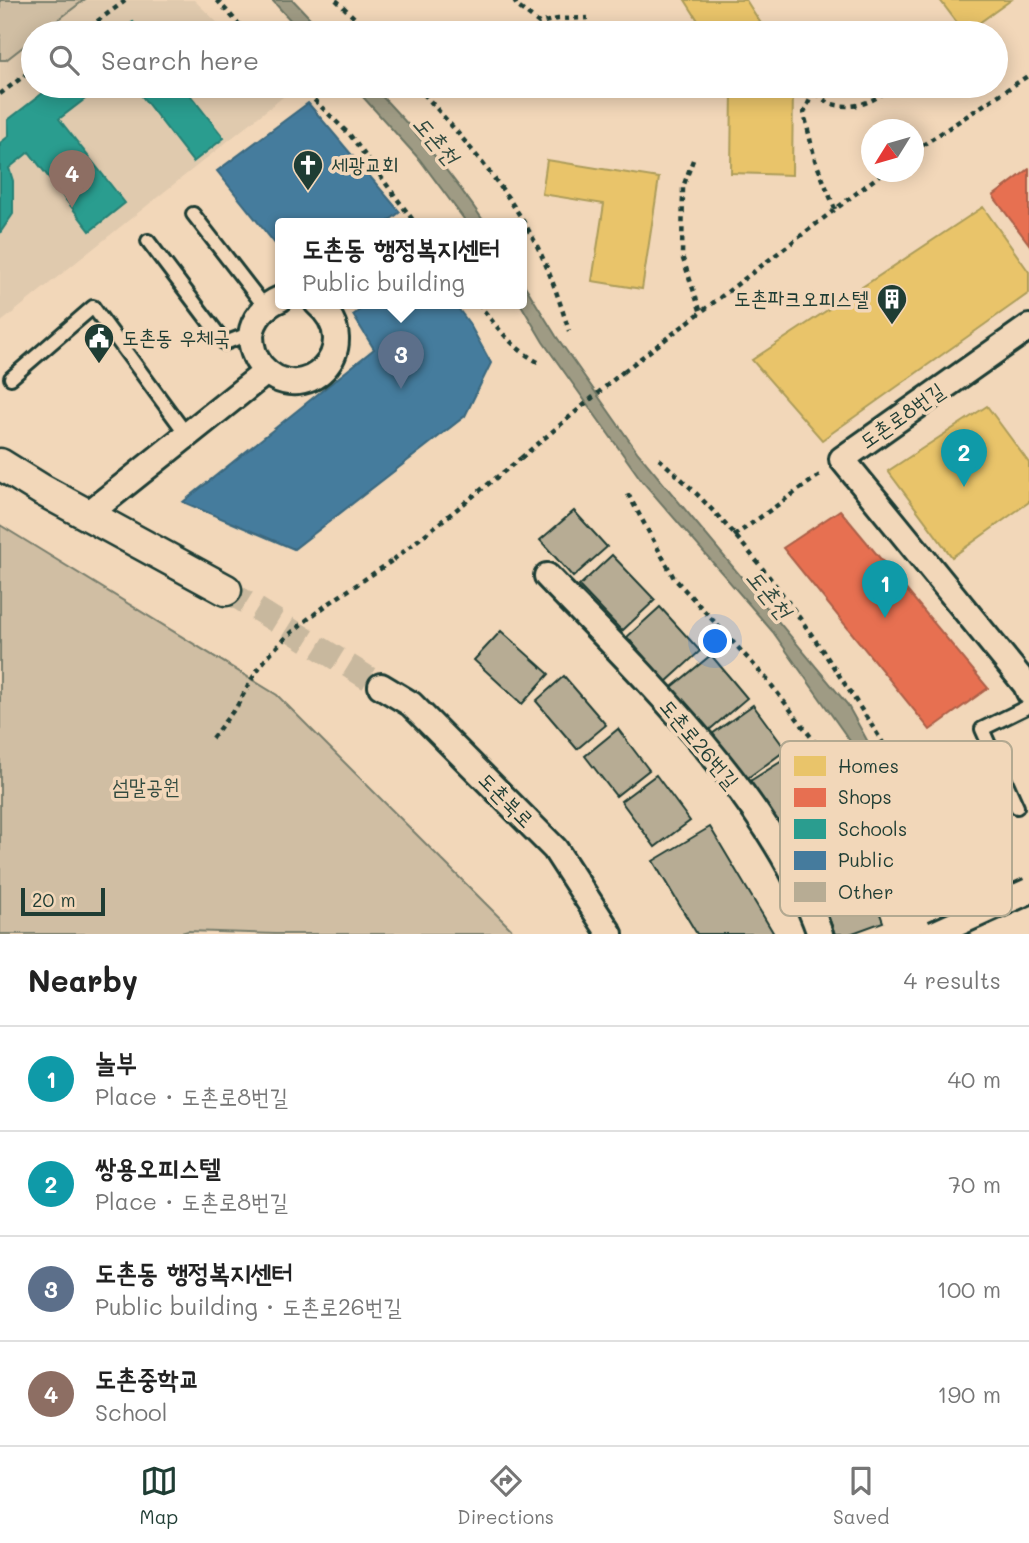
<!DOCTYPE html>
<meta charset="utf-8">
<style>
:root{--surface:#fff;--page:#f2f2f2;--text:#222;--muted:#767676;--line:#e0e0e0;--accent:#1f3d34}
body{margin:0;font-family:Mali,"Poor Story",sans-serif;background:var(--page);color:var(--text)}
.compass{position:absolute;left:861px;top:119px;width:63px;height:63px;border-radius:50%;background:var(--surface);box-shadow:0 4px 18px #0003;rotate:233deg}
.scale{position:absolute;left:21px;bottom:18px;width:84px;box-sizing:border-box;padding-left:7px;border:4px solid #1f3d34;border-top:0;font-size:19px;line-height:24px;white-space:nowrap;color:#1f3d34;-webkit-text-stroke:5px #f2d7b9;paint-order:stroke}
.you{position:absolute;left:716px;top:642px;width:24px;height:24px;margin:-18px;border:5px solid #fff;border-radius:50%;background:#1a73e8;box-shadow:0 0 0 10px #1a73e833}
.badge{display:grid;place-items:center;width:46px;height:46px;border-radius:50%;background:var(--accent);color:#fff;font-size:23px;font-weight:700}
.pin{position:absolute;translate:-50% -58px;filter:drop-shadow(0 2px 4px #0008)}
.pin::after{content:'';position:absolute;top:37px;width:24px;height:21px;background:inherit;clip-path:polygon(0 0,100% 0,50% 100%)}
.popup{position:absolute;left:275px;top:218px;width:252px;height:91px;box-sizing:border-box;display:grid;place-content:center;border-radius:7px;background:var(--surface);filter:drop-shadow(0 2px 5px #0005);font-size:23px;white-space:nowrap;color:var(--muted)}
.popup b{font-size:26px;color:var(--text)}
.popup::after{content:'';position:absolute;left:50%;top:100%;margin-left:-14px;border:14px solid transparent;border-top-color:var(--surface)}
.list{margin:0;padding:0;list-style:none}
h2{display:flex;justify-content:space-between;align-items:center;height:91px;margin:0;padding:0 28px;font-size:30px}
h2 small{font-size:23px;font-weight:400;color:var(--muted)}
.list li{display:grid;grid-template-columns:46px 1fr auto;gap:21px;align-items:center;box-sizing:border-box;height:105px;padding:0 28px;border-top:2px solid var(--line)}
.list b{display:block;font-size:26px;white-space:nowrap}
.list p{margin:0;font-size:23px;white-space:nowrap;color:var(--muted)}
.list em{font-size:23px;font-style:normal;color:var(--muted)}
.icon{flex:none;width:38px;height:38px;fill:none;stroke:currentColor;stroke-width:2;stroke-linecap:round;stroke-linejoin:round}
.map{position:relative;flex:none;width:1029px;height:934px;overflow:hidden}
.search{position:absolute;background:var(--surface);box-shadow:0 4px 18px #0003;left:21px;right:21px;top:21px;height:77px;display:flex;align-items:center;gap:18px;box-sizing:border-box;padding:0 24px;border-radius:38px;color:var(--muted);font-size:26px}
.sheet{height:511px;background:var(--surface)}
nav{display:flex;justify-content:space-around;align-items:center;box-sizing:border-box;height:98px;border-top:2px solid var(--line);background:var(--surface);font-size:19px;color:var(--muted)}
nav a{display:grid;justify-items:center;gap:4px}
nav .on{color:var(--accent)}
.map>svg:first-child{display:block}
.built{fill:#e0caae}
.green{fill:#d0bea3;stroke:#787e6c;stroke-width:2}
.water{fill:#9f9b84;stroke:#6c7564;stroke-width:2}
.homes{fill:#e9c46a;stroke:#ac9c5a;stroke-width:2}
.shops{fill:#e76f51;stroke:#ab6048;stroke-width:2}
.schools{fill:#2a9d8f;stroke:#278074;stroke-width:2}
.public{fill:#457b9d;stroke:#3a687e;stroke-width:2}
.building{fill:#b7ac94;stroke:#1f3d34;stroke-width:2}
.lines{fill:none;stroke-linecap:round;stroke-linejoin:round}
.minor-tunnel{stroke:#c8b89e;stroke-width:24;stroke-dasharray:24 12;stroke-linecap:butt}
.service-casing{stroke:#1f3d34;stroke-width:18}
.minor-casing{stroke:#1f3d34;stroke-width:30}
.tertiary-casing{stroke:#1f3d34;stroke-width:35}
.path{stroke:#1f3d34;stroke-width:4.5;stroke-dasharray:5 5;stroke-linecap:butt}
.service{stroke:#f2d7b9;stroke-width:12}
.minor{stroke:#f2d7b9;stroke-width:24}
.tertiary{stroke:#f2d7b9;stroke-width:30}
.minor-bridge-casing{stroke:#1f3d34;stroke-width:30;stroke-linecap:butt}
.path-bridge{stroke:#1f3d34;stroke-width:4.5;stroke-dasharray:5 5;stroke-linecap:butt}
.minor-bridge{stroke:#f2d7b9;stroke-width:24}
.labels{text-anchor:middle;stroke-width:7;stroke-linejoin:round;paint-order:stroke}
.poi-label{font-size:21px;fill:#1f3d34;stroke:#f2d7b9;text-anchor:start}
.street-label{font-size:21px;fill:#1f3d34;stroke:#f2d7b9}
.park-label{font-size:21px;fill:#314a3f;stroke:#f2d7b9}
.water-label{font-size:23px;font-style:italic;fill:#324b40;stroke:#f2d7b9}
.key{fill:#f2d7b9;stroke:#b3a991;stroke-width:2}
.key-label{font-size:19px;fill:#1f3d34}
</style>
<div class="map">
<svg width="1029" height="934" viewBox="0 0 1029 934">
<rect width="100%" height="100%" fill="#f2d7b9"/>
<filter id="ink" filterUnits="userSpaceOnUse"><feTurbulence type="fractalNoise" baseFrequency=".0143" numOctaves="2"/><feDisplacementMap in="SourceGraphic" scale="14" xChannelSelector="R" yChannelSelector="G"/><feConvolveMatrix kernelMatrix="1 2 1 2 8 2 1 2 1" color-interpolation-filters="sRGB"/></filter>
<g filter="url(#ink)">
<!-- built -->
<path class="built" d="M0 0H194L228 33H33V86H281L288 93 0 323Z"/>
<!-- green -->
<path class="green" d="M0 0H84L41 33H33V39L6 60H0Z
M0 525 277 695 516 934H275L188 931 178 934H0Z"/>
<!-- water -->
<path class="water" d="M272 0H293L324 33H302Z
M353 86H372C414 129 451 173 485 223H467L420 160Z
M522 281 556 336 638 453 847 704 940 872 971 934H951L874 787 857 751 773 632 642 481 543 342 520 303H522Z"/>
<!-- homes -->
<path class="homes" d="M685 0H746L767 33H706Z
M940 0H1011L965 33Z
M732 86H793L792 175 731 173Z
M547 160 659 178 642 289 592 281 604 204 542 194Z
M983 207 1029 272V293L822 440 752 360Z
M987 406 1029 463V502L952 557 888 471Z"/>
<!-- shops -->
<path class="shops" d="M1029 169V244L993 196Z
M840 510 988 688 930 730 783 548Z"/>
<!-- schools -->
<path class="schools" d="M133 22 142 33H119Z
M52 86H102L59 119 125 203 90 231 29 152 9 168 13 181V214L0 233V143L9 136 8 120Z
M134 86H183L224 138 193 162Z"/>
<!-- public -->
<path class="public" d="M308 103 400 212 386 223H280V250L217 171Z
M370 303H454L469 323 491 363 465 416 294 549 183 502 374 349 353 315Z"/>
<!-- building -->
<path class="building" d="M574 511 607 547 573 577 540 540Z
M612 555 655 600 622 631 579 586Z
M660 607 700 651 666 682 627 637Z
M501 631 549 674 522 704 474 660Z
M711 655 747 698 708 731 672 687Z
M564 676 606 725 577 749 536 701Z
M753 705 786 750 745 780 712 734Z
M618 729 649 770 616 796 585 756Z
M790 756 818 798 778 824 750 781Z
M656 775 690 821 655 847 621 801Z
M828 806 853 852 811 875 786 829Z
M710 827 774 934H697L653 861Z
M861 863 883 922 850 934H835L815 880Z"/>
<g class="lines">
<!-- minor-tunnel -->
<path class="minor-tunnel" d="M226 590 381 686"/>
<!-- service casing -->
<g class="service-casing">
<path id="service" d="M193 214 265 307
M148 241 225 343 251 333
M11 378 93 307 187 435
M1017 807 982 729 1029 706"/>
</g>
<!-- minor casing -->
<g class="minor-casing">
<path id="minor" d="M280 299C265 305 253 319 251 335 251 346 254 357 261 366 302 413 369 347 317 303
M1029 327 842 459 1026 685 1029 692
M87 515 266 372
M547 576C644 677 774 801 820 934
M381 686 411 704 555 849 610 934"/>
</g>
<!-- tertiary casing -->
<g class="tertiary-casing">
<path id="tertiary" d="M0 464 42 490 226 590"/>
</g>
<!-- path -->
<path class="path" d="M217 0 247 33
M336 0 370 33
M514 0 517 6 539 23 558 19 588 18
M81 33 125 1
M300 86 350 135 415 223
M417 86C457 132 499 178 529 231 547 262 558 296 569 331
M0 94 33 69
M914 151 1029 75
M693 160 683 187 682 256 701 313
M835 209 815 160 804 113 814 90C819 95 825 102 832 104 854 110 876 102 891 86
M478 303C496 326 512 348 538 362
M624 371 884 172
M659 459C739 527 806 623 863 712 895 761 927 811 952 865 956 874 954 885 958 895
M628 494 674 578 766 678 834 767 884 848 916 888 927 911
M734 536 821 474
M393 560 521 458
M212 738 237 706
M956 872 966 892"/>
<!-- service -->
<use href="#service" class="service"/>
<!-- minor -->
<use href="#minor" class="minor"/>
<!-- tertiary -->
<use href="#tertiary" class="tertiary"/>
<!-- minor-bridge casing -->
<g class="minor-bridge-casing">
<path id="minor-bridge" d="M934 934 1029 891"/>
</g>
<!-- path-bridge -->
<path class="path-bridge" d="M521 458 624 371
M237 706C245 692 252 677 262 664 293 622 351 590 393 560"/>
<!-- minor-bridge -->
<use href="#minor-bridge" class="minor-bridge"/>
</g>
</g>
<!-- icons -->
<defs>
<g id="church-pin" transform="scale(1.575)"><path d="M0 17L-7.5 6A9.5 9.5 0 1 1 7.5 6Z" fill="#1f3d34" stroke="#f2d7b9"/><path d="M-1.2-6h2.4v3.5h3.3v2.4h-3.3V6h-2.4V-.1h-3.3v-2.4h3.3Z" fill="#fff"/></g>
<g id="building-pin" transform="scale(1.575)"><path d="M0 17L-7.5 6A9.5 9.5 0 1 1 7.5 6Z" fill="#1f3d34" stroke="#f2d7b9"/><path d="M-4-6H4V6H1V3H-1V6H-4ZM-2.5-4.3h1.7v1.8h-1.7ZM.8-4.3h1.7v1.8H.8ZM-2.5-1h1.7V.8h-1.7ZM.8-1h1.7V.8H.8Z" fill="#fff"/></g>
<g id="civic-pin" transform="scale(1.575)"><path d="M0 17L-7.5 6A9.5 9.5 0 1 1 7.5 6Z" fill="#1f3d34" stroke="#f2d7b9"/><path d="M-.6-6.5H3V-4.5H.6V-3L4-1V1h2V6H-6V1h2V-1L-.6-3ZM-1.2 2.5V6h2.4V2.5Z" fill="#fff"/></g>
</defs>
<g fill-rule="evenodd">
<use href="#church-pin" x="308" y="165"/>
<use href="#building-pin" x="892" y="299"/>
<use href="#civic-pin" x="99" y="338"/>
</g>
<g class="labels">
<!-- poi labels -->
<g class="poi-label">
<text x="331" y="172">세광교회</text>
<text x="869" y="306" text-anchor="end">도촌파크오피스텔</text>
<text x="122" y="345">도촌동 우체국</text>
</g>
<!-- street labels -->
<g class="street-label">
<text transform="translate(902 416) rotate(-35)" y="7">도촌로8번길</text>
<text transform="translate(699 744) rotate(50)" y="7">도촌로26번길</text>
<text transform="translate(506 800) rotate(45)" y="7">도촌북로</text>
</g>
<!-- park labels -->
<g class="park-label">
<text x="146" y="794">섬말공원</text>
</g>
<!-- water labels -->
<g class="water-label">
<text transform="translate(436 140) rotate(49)" y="8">도촌천</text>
<text transform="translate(769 594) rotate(50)" y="8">도촌천</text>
</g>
</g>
<!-- legend -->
<rect x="780" y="741" width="232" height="175" rx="10" class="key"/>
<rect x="794" y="756" width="32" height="20" fill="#e9c46a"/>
<rect x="794" y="788" width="32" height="19" fill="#e76f51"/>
<rect x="794" y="819" width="32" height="20" fill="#2a9d8f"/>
<rect x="794" y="851" width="32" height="19" fill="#457b9d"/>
<rect x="794" y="882" width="32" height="20" fill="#b7ac94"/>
<g class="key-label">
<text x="838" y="773">Homes</text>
<text x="838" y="804">Shops</text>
<text x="838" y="836">Schools</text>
<text x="838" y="867">Public</text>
<text x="838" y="899">Other</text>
</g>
</svg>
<svg class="compass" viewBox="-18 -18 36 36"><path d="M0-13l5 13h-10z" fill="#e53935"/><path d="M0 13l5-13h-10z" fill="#767676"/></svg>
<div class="scale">20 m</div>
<div class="you"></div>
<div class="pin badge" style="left:885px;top:618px;background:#0f9aa8">1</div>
<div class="pin badge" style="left:964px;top:487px;background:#0f9aa8">2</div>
<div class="pin badge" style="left:401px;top:389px;background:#5c6f8a">3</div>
<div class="popup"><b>도촌동 행정복지센터</b>Public building</div>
<div class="pin badge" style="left:72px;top:208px;background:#8d6e63">4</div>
<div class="search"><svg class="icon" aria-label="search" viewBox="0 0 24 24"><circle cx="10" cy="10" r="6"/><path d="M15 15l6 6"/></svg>Search here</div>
</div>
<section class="sheet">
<h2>Nearby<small>4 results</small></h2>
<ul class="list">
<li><span class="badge" style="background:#0f9aa8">1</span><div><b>놀부</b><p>Place · 도촌로8번길</p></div><em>40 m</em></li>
<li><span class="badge" style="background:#0f9aa8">2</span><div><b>쌍용오피스텔</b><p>Place · 도촌로8번길</p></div><em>70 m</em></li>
<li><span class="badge" style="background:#5c6f8a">3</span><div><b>도촌동 행정복지센터</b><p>Public building · 도촌로26번길</p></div><em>100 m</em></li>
<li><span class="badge" style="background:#8d6e63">4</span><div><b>도촌중학교</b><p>School</p></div><em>190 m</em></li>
</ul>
</section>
<nav>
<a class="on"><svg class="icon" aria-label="map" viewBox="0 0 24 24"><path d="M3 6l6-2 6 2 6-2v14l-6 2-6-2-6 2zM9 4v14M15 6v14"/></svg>Map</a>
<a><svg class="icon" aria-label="directions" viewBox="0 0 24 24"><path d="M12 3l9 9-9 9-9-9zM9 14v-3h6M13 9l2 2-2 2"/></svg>Directions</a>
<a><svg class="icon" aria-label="saved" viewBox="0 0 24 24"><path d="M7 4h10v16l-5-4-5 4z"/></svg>Saved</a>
</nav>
